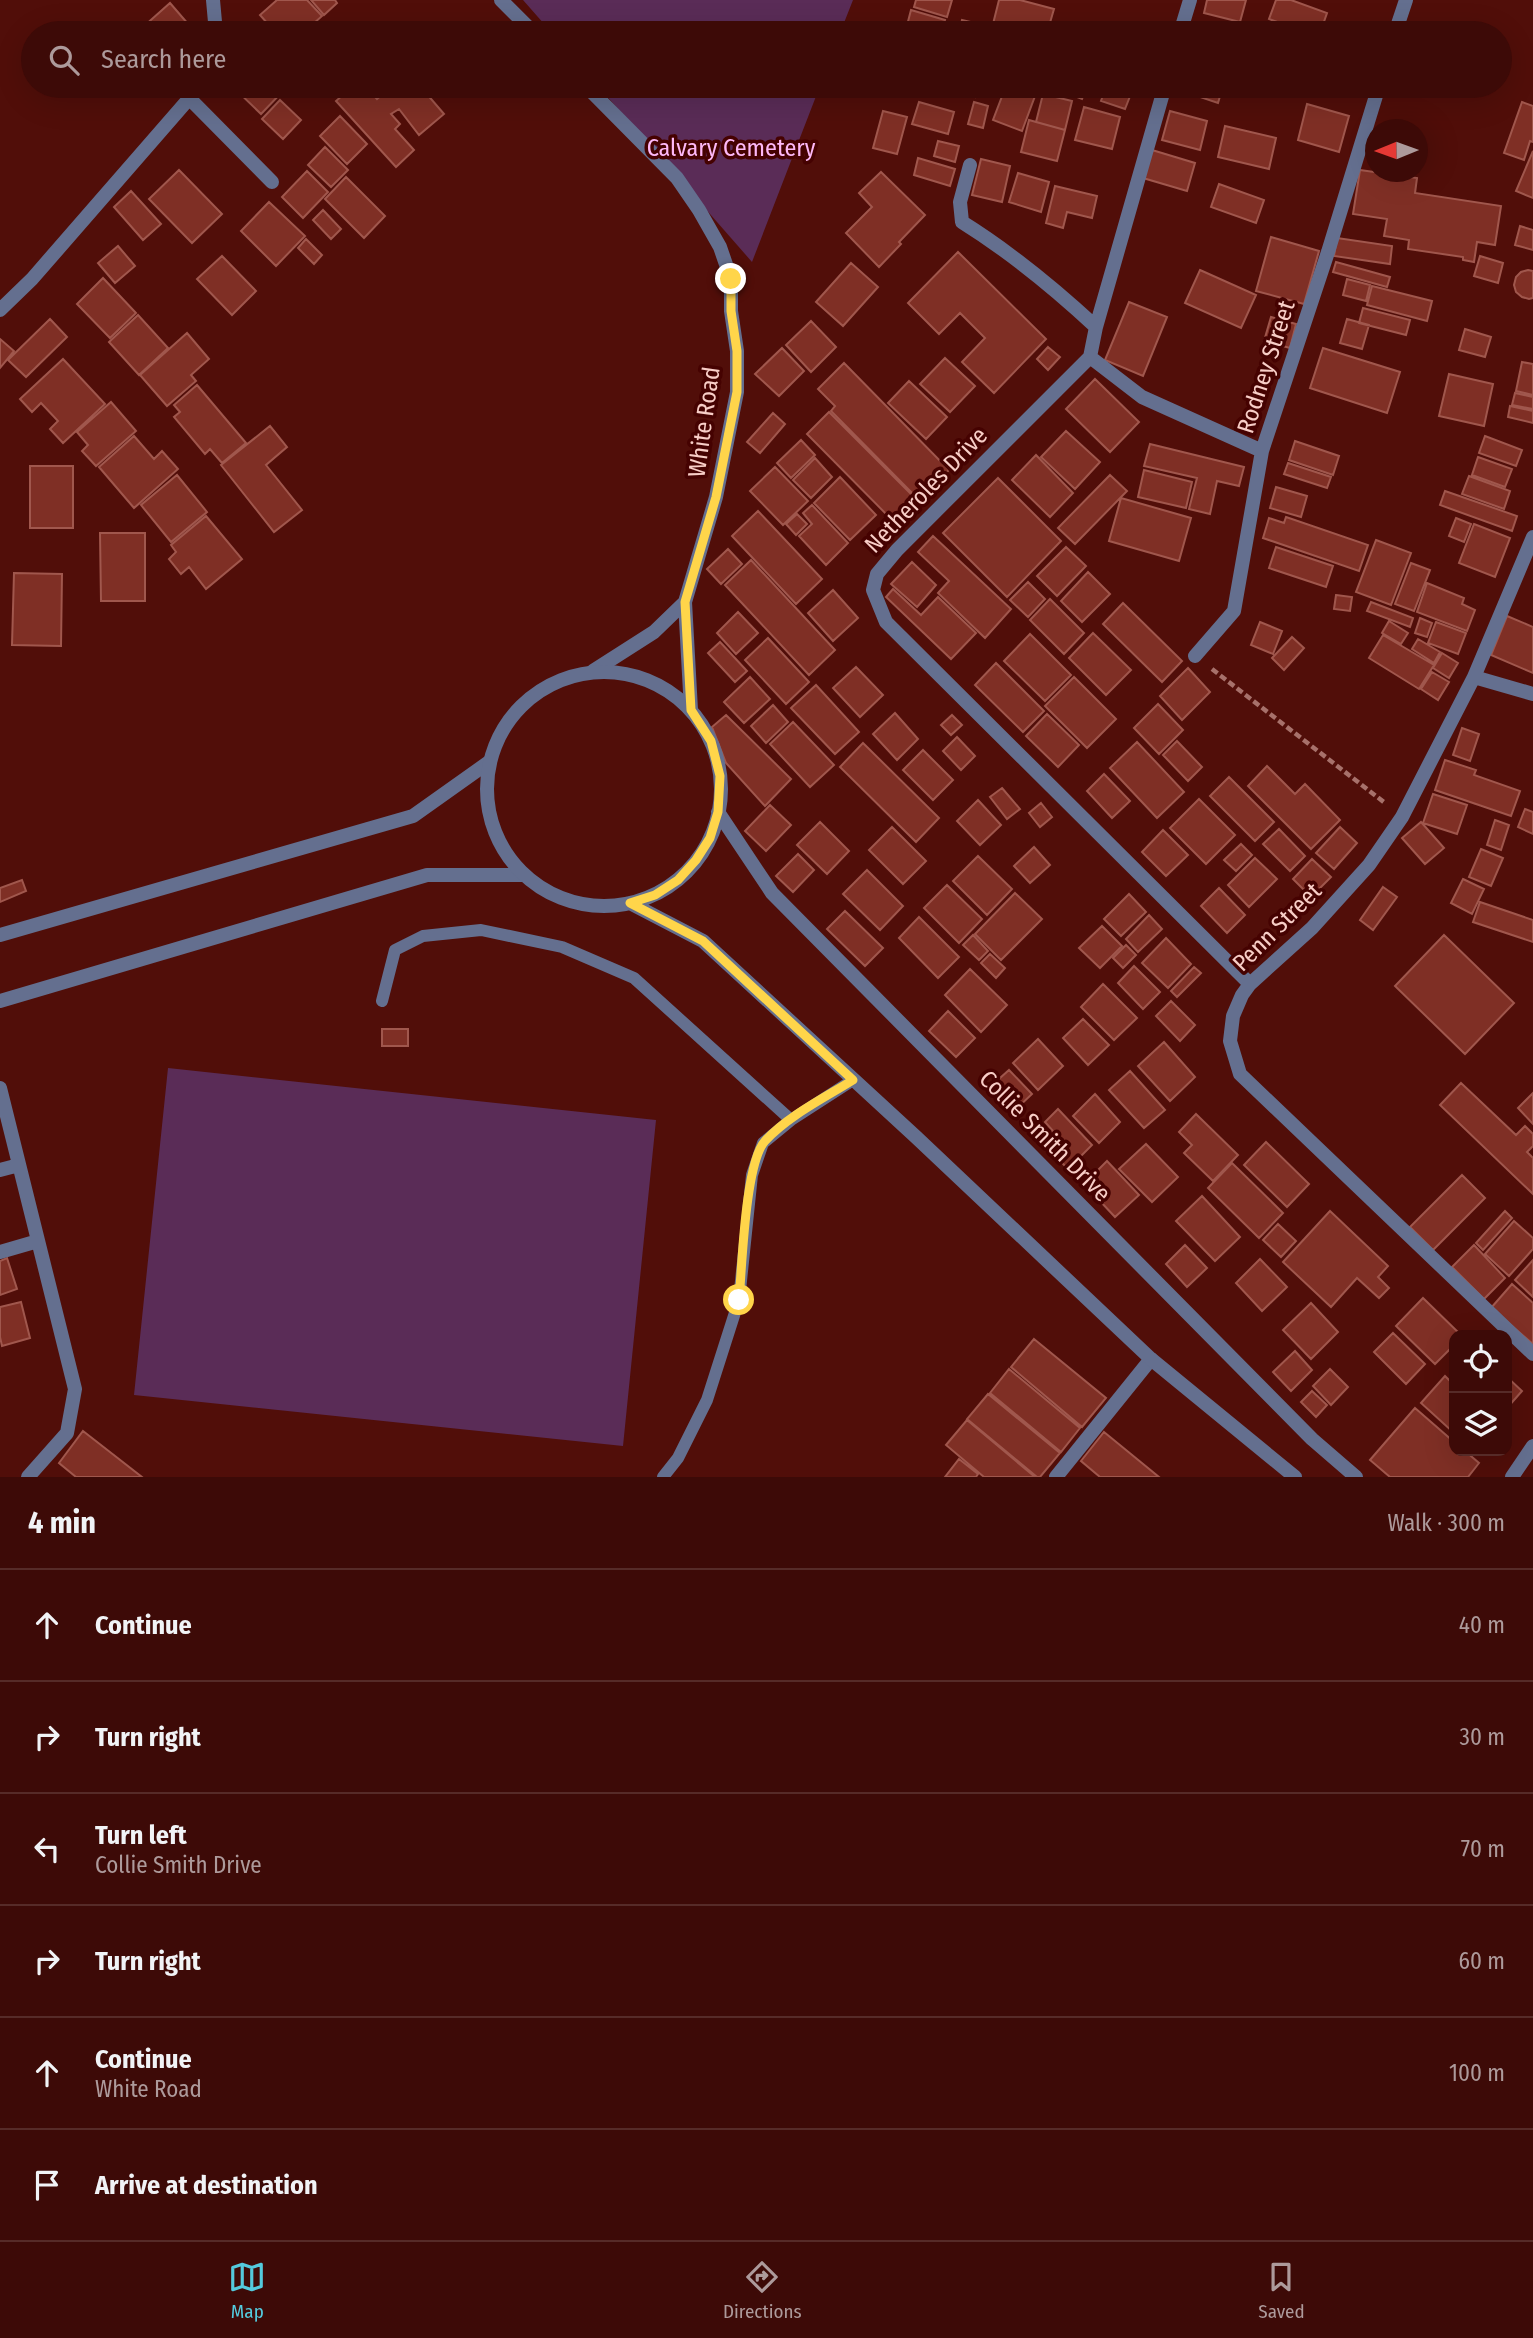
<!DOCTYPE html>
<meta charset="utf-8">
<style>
:root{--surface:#3d0a07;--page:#441311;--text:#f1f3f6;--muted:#ad9a9b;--line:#562b28;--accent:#54cadd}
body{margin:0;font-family:"Fira Sans Condensed",sans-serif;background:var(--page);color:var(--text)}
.controls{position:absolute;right:21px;bottom:21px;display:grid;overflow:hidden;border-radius:14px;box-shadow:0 7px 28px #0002}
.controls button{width:63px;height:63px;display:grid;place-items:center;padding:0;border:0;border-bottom:2px solid var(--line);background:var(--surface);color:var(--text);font:35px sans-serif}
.compass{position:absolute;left:1365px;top:119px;width:63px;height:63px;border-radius:50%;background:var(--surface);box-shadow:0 7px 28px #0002;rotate:269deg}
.stop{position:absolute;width:21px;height:21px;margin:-16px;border:5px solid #ffd54a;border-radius:50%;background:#fff}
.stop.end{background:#ffd54a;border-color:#fff;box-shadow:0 2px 7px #0008}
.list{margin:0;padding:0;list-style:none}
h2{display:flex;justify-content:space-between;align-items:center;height:91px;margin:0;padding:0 28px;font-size:30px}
h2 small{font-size:23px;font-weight:400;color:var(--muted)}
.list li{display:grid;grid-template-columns:46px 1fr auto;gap:21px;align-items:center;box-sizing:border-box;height:112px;padding:0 28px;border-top:2px solid var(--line)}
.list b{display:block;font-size:26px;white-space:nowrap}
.list p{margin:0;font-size:23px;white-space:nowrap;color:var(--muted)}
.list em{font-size:23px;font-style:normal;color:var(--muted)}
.icon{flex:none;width:38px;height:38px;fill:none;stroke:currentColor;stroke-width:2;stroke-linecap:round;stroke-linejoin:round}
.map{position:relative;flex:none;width:1533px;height:1477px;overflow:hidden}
.search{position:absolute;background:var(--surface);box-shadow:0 7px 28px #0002;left:21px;right:21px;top:21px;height:77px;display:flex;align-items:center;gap:18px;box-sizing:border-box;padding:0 24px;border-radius:38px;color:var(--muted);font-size:26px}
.sheet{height:763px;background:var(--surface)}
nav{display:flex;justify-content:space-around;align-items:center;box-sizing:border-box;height:98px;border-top:2px solid var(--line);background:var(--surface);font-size:19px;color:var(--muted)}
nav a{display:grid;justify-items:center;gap:4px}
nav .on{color:var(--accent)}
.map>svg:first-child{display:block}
.green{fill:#5a2c57}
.building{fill:#7f2f25;stroke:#a0574d;stroke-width:2}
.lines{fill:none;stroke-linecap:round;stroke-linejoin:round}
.path{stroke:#a7716b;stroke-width:4.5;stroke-dasharray:7 3.5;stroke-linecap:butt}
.service{stroke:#646f8f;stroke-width:12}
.minor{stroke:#646f8f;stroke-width:14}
.tertiary{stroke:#646f8f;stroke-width:14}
.route{stroke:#ffd54a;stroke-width:9}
.labels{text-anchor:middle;stroke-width:7;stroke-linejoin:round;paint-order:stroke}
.park-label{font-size:24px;fill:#fdb8f7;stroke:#450201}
.street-label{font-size:24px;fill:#f8cec7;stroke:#450201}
</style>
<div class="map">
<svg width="1533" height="1477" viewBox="0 0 1533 1477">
<rect width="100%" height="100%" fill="#510e09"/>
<!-- green -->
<path class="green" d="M523 0H853L840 33H552Z
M598 86H820L752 262Z
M168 1068 656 1120 623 1446 134 1395Z"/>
<!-- building -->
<path class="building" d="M277 0H307L322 16 303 33H276L260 15Z
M311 0H335L337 3 324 15Z
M916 0H952L947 17 914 7Z
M999 0H1020L1054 9 1047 33 991 32Z
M1207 0H1246L1240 22 1204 13Z
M1276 0H1291L1327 13 1320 33H1308L1269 19Z
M170 3 195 32 193 33H149L143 27Z
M911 10 945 20 941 33H905Z
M962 20 992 27 991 33H959Z
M232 86H277L283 91 261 114Z
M353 86H365L377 99 384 93 378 86H420L444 114 419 135 399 109 391 114 400 124 395 129 414 150 396 167 336 101Z
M890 86H912L909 95 890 89Z
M938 86H978L975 97Z
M1006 86 1035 96 1022 131 993 120Z
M1061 86H1087L1082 99 1059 90Z
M1099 86H1134L1125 109 1101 101 1105 90Z
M1191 86H1223L1218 103 1188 93Z
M1043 94 1072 101 1065 130 1036 122Z
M280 100 301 120 283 139 262 119Z
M919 102 954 112 948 134 912 124Z
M974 102 988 106 983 128 968 124Z
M1522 102 1533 106V142L1530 141 1524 160 1504 153Z
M1307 104 1349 116 1339 152 1298 140Z
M1084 107 1120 117 1112 149 1075 140Z
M883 111 907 117 897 154 873 148Z
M1170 111 1207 121 1200 150 1162 140Z
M340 116 367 144 347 164 320 136Z
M1029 120 1065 130 1057 161 1021 152Z
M1225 126 1276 138 1269 169 1218 157Z
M938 141 959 146 955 162 934 156Z
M325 147 348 170 331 187 308 165Z
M1152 150 1195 163 1187 191 1143 178Z
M1533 151V198L1516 191Z
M918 158 955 169 950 186 914 175Z
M981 159 1010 166 1002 202 972 195Z
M179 170 222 214 192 243 149 199Z
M1360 170 1417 178 1415 193 1501 206 1495 245 1477 242 1474 262 1463 260V257L1408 249 1409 240 1384 236 1387 219 1353 214Z
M307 171 328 192 303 218 282 197Z
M881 172 925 215 899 242 901 244 879 267 846 233 872 207 859 193Z
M1018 173 1049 182 1041 212 1009 202Z
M346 177 385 216 364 238 325 199Z
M1219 184 1264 200 1256 223 1211 207Z
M1055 186 1097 196 1092 218 1067 212 1063 228 1046 223Z
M131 191 161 224 143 240 114 207Z
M269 202 305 236 276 266 241 231Z
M323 210 341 229 331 239 313 220Z
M1520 226 1533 230V250L1515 245Z
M1271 237 1319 251 1304 304 1256 291Z
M1337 238 1392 246 1390 264 1334 256Z
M306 239 322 255 314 264 298 248Z
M118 246 135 266 115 283 98 263Z
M958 252 1046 339 994 393 962 362 985 338 960 313 939 334 908 303Z
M222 256 256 291 232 315 197 279Z
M1480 256 1503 263 1498 283 1474 276Z
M1336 262 1390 277 1387 287 1333 272Z
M851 263 878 287 843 326 816 302Z
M1200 270 1256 295 1241 328 1185 303Z
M1528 270 1533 271V298L1529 299 1522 297 1516 292 1514 285 1516 277 1521 272Z
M103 278 136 313 110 338 77 304Z
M1347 279 1370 285 1366 301 1343 295Z
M1372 286 1432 301 1427 321 1367 305Z
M1129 302 1167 317 1143 376 1105 360Z
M1363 308 1410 320 1406 335 1359 323Z
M138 315 168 348 139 375 109 342Z
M1271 317 1296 324 1290 348 1264 341Z
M50 319 67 337 26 377 8 360Z
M1347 319 1369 325 1362 349 1340 343Z
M811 321 836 347 811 372 786 345Z
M1465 329 1491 337 1485 357 1459 350Z
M187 333 209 359 191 375 196 381 167 406 140 375Z
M0 339 14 351 0 368Z
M1048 347 1060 357 1048 370 1037 359Z
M782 348 804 371 779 396 755 374Z
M1323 348 1400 372 1387 413 1310 388Z
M945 358 975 386 950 412 920 384Z
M63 359 105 404 63 443 50 429 58 421 41 403 32 412 20 399Z
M1522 362 1533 364V395L1516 391Z
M844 363 949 470 919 500 831 411 835 406 818 389Z
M1449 374 1493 384 1484 426 1439 416Z
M1095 379 1139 422 1110 452 1066 409Z
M909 381 947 417 926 439 888 403Z
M197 385 246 443 222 463 210 449 205 454 174 417 180 412 174 405Z
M1515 393 1533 397V409L1512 405Z
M111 402 136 431 96 466 82 451 88 445 77 432Z
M1510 406 1533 411V423L1508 417Z
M829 412 919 502 896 524 807 434Z
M773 413 785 424 760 453 747 442Z
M270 426 287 447 266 465 302 510 274 532 221 465Z
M1066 431 1100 462 1075 489 1041 457Z
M134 436 154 459 162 451 178 469 134 508 99 467Z
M1485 436 1522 450 1516 466 1479 453Z
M801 440 815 455 791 478 777 463Z
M1295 441 1339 456 1333 475 1289 460Z
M1150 444 1244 467 1239 486 1217 481 1210 514 1189 509 1197 478 1144 466Z
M1036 455 1073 493 1050 517 1012 480Z
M1478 457 1512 469 1505 487 1472 475Z
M815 458 832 477 811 498 793 480Z
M1288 463 1331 477 1327 488 1284 474Z
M30 466H73V528H30Z
M775 467 808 501 783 525 750 491Z
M1144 470 1192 482 1186 508 1138 497Z
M177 475 207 512 171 542 141 505Z
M1110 475 1127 491 1075 544 1058 528Z
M1469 476 1510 491 1504 509 1462 494Z
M840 477 876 515 850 540 814 503Z
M998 478 1061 541 1007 597 943 533Z
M1276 487 1307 496 1301 517 1270 508Z
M1445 491 1517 516 1512 531 1440 505Z
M1121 498 1191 518 1179 561 1109 541Z
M812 505 848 543 826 565 799 536 812 524 803 513Z
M758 511 822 579 796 604 732 536Z
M797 514 807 524 796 535 786 524Z
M206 516 242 559 206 589 189 567 181 574 169 559 176 552 171 545Z
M1286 517 1368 545 1359 571 1263 538 1269 518 1284 523Z
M1456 518 1471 524 1464 542 1449 536Z
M1474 524 1510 538 1495 577 1459 563Z
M100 533H145V601H101Z
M933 536 1011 609 985 638 938 593 949 581 918 552Z
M1376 540 1411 553 1391 605 1356 592Z
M1066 547 1086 566 1057 596 1037 576Z
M1276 547 1333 566 1326 587 1269 568Z
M728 549 742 564 721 584 707 569Z
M751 560 835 650 809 675 725 585Z
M912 562 936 585 917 607 891 584Z
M1411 563 1430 570 1414 611 1395 604Z
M1088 572 1110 594 1082 622 1061 601Z
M14 573 62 574 61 646 12 645Z
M1028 582 1045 599 1028 617 1010 600Z
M1427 583 1464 598 1462 604 1475 610 1467 631 1417 612Z
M893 589 921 615 938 597 976 633 951 659 886 597Z
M833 590 858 618 833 641 808 613Z
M1336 595 1352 597 1350 611 1334 609Z
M1050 599 1084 633 1064 654 1030 620Z
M1371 602 1413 618 1410 627 1367 611Z
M1123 603 1182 661 1162 682 1103 624Z
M738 612 758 633 736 654 717 633Z
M1507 616 1533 627V673L1491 655Z
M1420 618 1432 623 1427 637 1415 633Z
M1389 621 1408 633 1401 644 1382 633Z
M1260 622 1282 631 1273 654 1251 645Z
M1436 622 1466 633 1458 654 1428 643Z
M1093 633 1131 670 1106 695 1069 658Z
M1030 634 1071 675 1045 701 1004 661Z
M1383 635 1434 665 1419 689 1369 658Z
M1292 637 1304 648 1284 670 1272 658Z
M768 638 809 682 786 704 745 660Z
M1418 639 1440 652 1434 663 1412 649Z
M720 642 747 671 735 682 708 653Z
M1442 653 1458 663 1449 678 1433 668Z
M996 663 1044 711 1023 732 975 685Z
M856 667 883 695 860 717 833 688Z
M1188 668 1210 692 1182 720 1160 696Z
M1432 672 1449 682 1438 700 1421 689Z
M750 677 770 699 744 723 724 702Z
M1074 677 1116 719 1087 748 1045 706Z
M816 685 859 732 835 754 791 708Z
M1158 704 1183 730 1159 754 1134 728Z
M773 705 788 722 766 743 751 726Z
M895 713 918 739 897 760 873 734Z
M1047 714 1079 745 1058 767 1026 736Z
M726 715 791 779 765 806 726 763 712 727Z
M952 715 962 725 951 735 941 725Z
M793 722 834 765 810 787 770 744Z
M1462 728 1479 734 1470 761 1453 755Z
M957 737 975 756 961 770 943 751Z
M1177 741 1202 767 1188 781 1163 755Z
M1137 742 1184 792 1157 818 1110 768Z
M863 743 939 818 916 842 840 767Z
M923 750 953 780 933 800 903 770Z
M1445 760 1476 770 1474 775 1520 791 1511 816 1435 790Z
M1267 766 1295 794 1305 784 1340 820 1311 849 1248 786Z
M1104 774 1130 801 1112 818 1087 791Z
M1229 777 1274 822 1255 841 1210 796Z
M1002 788 1020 809 1007 819 990 797Z
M1433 794 1467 805 1457 834 1423 823Z
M1199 799 1235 835 1206 864 1170 828Z
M978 800 1001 825 980 845 957 821Z
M1041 803 1052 817 1040 827 1029 813Z
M770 805 791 825 766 851 745 831Z
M1525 809 1533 812V834L1518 827Z
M1495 820 1509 825 1501 850 1487 845Z
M820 822 849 851 827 874 797 845Z
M1421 822 1444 848 1425 864 1402 838Z
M892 827 926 861 903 884 869 850Z
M1340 827 1357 843 1334 869 1316 853Z
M1279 829 1305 856 1290 871 1263 844Z
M1163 830 1188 855 1166 876 1142 852Z
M1241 844 1252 855 1236 871 1224 860Z
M1034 847 1050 865 1030 883 1014 866Z
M1481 849 1503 858 1491 886 1469 877Z
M798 854 814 870 793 892 776 876Z
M978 856 1012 889 987 915 953 881Z
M1255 858 1277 879 1249 907 1228 885Z
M1312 859 1331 877 1311 897 1293 879Z
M867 870 903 906 880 930 843 894Z
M1463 879 1484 889 1472 914 1451 903Z
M22 880 26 891 0 902V888Z
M947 885 982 919 959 943 924 908Z
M1383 887 1397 897 1373 930 1360 920Z
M1219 888 1245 915 1227 933 1201 906Z
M1015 893 1042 919 1001 960 975 934Z
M1129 894 1146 912 1121 936 1104 919Z
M1480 902 1533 920V942L1473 922Z
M845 911 883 948 865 966 827 929Z
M1149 915 1162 929 1138 952 1126 939Z
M919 917 959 957 938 978 899 938Z
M1102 926 1122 946 1100 968 1079 948Z
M973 935 988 951 979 960 963 945Z
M1444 935 1514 1003 1465 1054 1395 986Z
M1166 938 1191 964 1168 988 1142 963Z
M1126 945 1136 955 1123 968 1113 958Z
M990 954 1005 968 996 978 981 963Z
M1134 966 1160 992 1143 1009 1118 983Z
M1194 967 1201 973 1177 997 1171 991Z
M970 969 1007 1005 981 1032 945 995Z
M1103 984 1137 1018 1114 1040 1081 1007Z
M1171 1001 1195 1025 1180 1041 1156 1016Z
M948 1011 975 1038 956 1057 929 1031Z
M1083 1019 1109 1045 1088 1065 1063 1038Z
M382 1029H408V1046H382Z
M1038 1039 1063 1066 1038 1090 1013 1063Z
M1164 1042 1195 1077 1170 1101 1138 1066Z
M1009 1070 1032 1094 1013 1112 990 1087Z
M1130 1071 1165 1110 1144 1128 1109 1090Z
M1461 1083 1516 1135 1525 1126 1533 1134V1146L1527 1152 1533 1158V1194L1440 1105Z
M1533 1093V1124L1518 1108Z
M1095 1094 1120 1122 1099 1143 1073 1116Z
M1058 1109 1092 1145 1068 1169 1042 1142 1053 1131 1045 1122Z
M1196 1114 1238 1155 1213 1181 1184 1153 1192 1145 1179 1132Z
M1266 1142 1309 1184 1287 1207 1244 1165Z
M1146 1144 1178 1177 1152 1202 1119 1169Z
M1107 1161 1139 1195 1115 1217 1084 1184Z
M1232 1163 1283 1213 1259 1238 1208 1188Z
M1462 1175 1485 1198 1433 1250 1410 1227Z
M1202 1196 1240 1237 1215 1261 1176 1221Z
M1330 1211 1388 1266 1378 1277 1389 1288 1379 1298 1357 1278 1331 1307 1283 1262Z
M1505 1211 1512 1218 1483 1250 1476 1243Z
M1514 1221 1533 1238V1249L1509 1276 1485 1254Z
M1278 1224 1296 1241 1281 1257 1263 1240Z
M1185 1245 1207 1268 1187 1287 1166 1264Z
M1474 1245 1505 1278 1484 1299 1452 1267Z
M7 1258 17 1289 0 1295V1261Z
M1260 1259 1287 1287 1262 1311 1236 1283Z
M1533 1260V1297L1515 1280Z
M1512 1284 1533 1303V1344L1491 1308Z
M1423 1298 1461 1335H1454V1345L1435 1364 1396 1326Z
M21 1302 30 1338 2 1346 0 1337V1307Z
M1311 1303 1338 1332 1311 1359 1283 1330Z
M1393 1333 1425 1364 1406 1384 1374 1352Z
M1034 1339 1106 1398 1082 1427 1011 1367Z
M1295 1351 1312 1370 1291 1391 1273 1372Z
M1009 1369 1080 1428 1061 1452 990 1393Z
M1330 1369 1348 1387 1331 1405 1313 1386Z
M1445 1376 1454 1385V1433L1421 1403Z
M1507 1377 1522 1391 1507 1408Z
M1312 1391 1327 1405 1316 1417 1301 1402Z
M988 1394 1060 1453 1040 1477H1037L967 1419Z
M1415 1408 1454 1442V1451H1465L1479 1463 1468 1477H1390L1370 1460Z
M967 1420 1035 1477H984L946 1445Z
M83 1431 142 1477H76L59 1463Z
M1104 1432 1159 1477H1100L1081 1461Z
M959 1459 978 1474 976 1477H945Z"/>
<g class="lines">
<!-- path -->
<path class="path" d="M1212 669 1385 803"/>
<!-- service -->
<path class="service" d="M382 1001 395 950 423 936 481 930 562 947 634 978 791 1120 853 1080
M663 1477 678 1458 707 1400 739 1300 752 1175 763 1143 791 1120"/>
<!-- minor -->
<path class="minor" d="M213 0 216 33
M501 0 534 33
M1180 33 1190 0
M1395 33 1406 0
M586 86 677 178 699 210 720 247 731 279V311L737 351V392L716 497 685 602 691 710
M1165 86 1096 327 1090 357 897 550 877 574 873 590 886 622 1250 984
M190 99 272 182
M970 165 960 202 962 222C1010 252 1054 288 1096 327
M0 310 32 279 200 86
M1090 357 1142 397 1262 451
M1533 537 1474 677 1402 817 1369 865 1312 928 1250 984 1242 995 1233 1016 1230 1041 1240 1074 1533 1354
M1195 656 1234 611 1262 451 1328 252 1379 86
M593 671 654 632 685 602
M1474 677 1533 694
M0 935 413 816 489 762
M0 1001 427 875H524
M0 1088 75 1389 67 1433 28 1477
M0 1170 19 1165
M0 1252 38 1241
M1056 1477 1151 1359
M1512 1477 1533 1446"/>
<!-- tertiary -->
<path class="tertiary" d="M487 789a117 117 0 1 1 234 0a117 117 0 1 1-234 0Z
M718 812 772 893 1312 1439 1356 1477
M630 903 703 941 916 1137 1151 1359 1295 1477"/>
</g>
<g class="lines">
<!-- route -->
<path class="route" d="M731 279V311L737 351V392L716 497 685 602 691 710 711 741 720 776 718 812 710 838 696 860 678 880 655 895 630 903 703 941 853 1080C824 1098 788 1116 765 1141 745 1163 742 1268 739 1300"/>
</g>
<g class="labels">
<!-- park labels -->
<g class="park-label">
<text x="731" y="156">Calvary Cemetery</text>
</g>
<!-- street labels -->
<g class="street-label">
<text transform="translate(1266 367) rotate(-72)" y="8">Rodney Street</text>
<text transform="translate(704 422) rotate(-82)" y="8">White Road</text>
<text transform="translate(926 490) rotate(-46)" y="8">Netheroles Drive</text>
<text transform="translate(1277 927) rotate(-45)" y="8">Penn Street</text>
<text transform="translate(1045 1136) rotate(45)" y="8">Collie Smith Drive</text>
</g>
</g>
</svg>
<div class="controls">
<button><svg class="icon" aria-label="locate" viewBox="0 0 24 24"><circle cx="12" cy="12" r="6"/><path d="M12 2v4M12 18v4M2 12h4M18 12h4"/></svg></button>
<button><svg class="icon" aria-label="layers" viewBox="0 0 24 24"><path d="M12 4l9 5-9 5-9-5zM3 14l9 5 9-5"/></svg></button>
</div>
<svg class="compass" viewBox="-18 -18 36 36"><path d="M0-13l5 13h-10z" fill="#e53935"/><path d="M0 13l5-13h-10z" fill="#ad9a9b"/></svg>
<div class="stop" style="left:739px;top:1300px"></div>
<div class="stop end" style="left:731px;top:279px"></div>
<div class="search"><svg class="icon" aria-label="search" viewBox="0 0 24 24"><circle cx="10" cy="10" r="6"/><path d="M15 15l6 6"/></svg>Search here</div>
</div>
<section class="sheet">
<h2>4 min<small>Walk · 300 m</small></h2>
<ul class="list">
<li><svg class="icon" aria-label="ahead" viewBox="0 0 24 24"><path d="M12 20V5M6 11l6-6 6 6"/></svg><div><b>Continue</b></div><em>40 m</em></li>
<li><svg class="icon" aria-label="right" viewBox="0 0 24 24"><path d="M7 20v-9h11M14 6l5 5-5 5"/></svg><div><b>Turn right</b></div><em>30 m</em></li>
<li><svg class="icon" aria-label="left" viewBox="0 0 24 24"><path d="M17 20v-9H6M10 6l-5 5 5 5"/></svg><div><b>Turn left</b><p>Collie Smith Drive</p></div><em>70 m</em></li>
<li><svg class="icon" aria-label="right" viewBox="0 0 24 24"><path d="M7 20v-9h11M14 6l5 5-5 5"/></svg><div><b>Turn right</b></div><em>60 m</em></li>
<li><svg class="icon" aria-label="ahead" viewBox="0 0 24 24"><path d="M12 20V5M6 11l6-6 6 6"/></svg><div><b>Continue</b><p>White Road</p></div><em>100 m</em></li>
<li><svg class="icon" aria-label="arrive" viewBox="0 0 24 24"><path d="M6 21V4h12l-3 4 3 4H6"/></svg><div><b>Arrive at destination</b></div></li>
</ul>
</section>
<nav>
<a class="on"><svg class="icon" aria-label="map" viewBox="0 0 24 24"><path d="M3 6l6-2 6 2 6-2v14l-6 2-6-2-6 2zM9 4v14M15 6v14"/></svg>Map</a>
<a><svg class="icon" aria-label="directions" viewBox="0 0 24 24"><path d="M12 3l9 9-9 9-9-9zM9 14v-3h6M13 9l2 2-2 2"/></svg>Directions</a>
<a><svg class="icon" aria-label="saved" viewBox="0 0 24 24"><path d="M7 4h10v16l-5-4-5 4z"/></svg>Saved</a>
</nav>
